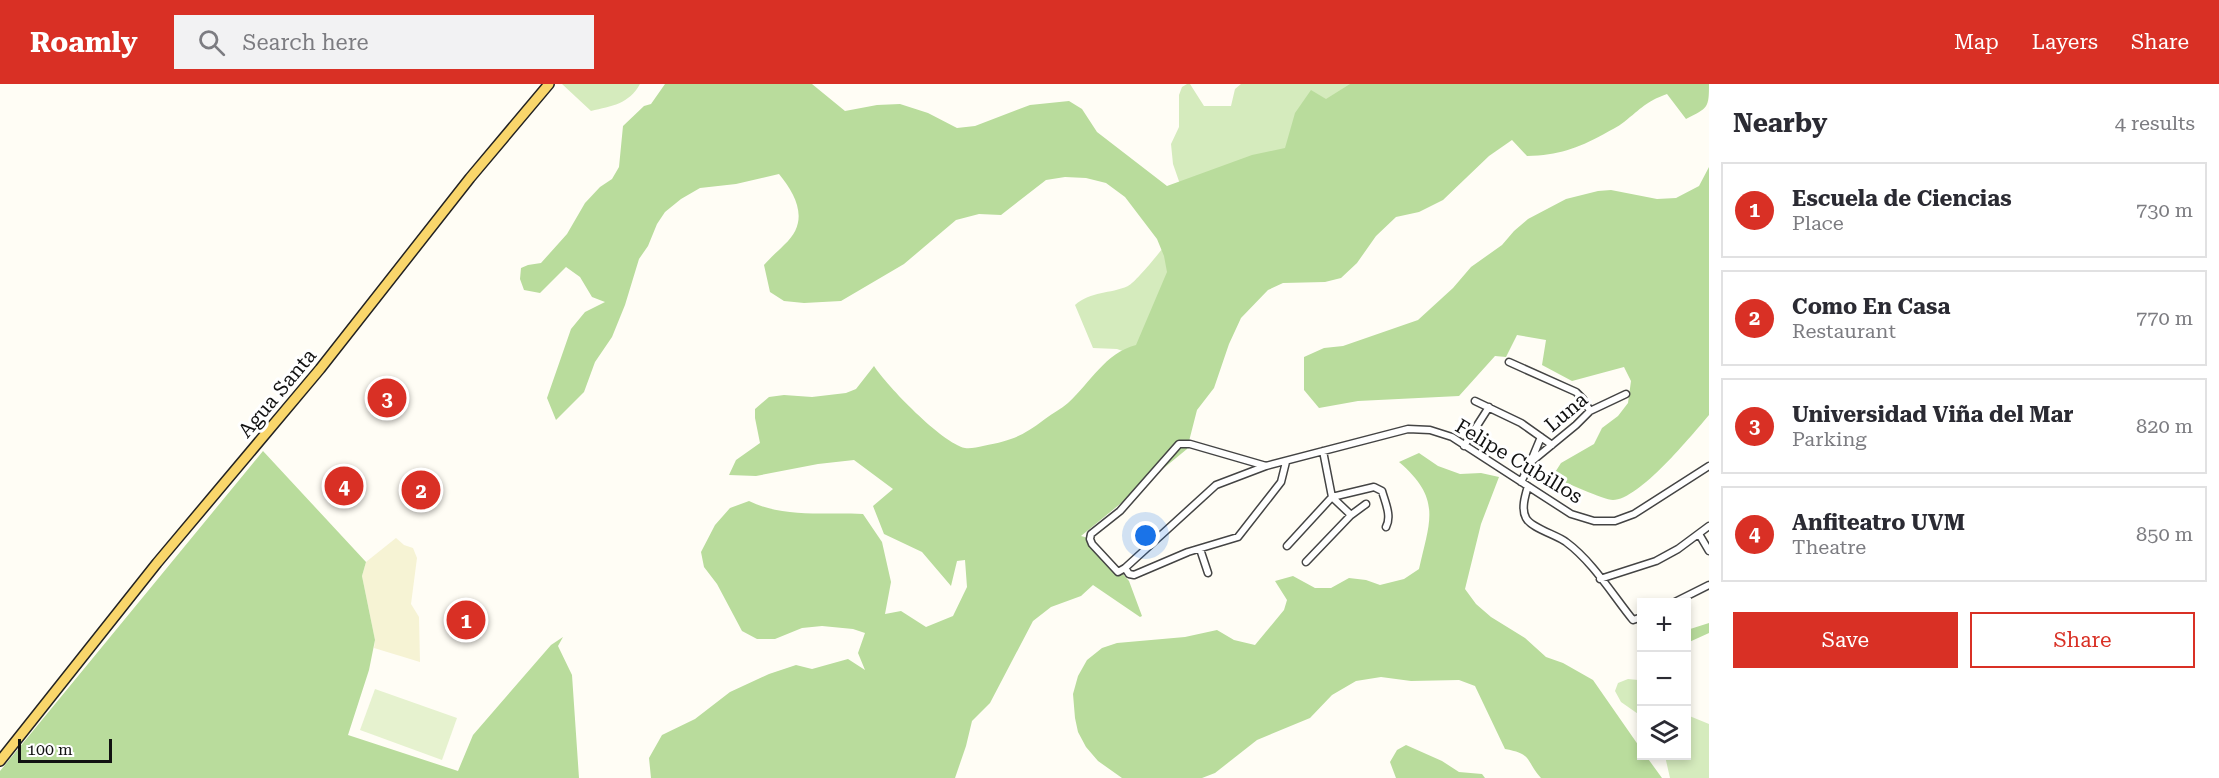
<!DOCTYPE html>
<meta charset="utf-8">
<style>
:root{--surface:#fff;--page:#f2f2f3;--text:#2b2b33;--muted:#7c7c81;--line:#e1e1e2;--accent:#d93025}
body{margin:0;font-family:"Roboto Serif",serif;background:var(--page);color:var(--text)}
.controls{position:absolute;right:18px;bottom:18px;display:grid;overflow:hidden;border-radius:0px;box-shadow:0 3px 9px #0003}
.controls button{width:54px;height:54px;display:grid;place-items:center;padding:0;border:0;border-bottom:2px solid var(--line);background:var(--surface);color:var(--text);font:30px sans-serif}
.scale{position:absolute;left:18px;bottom:15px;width:94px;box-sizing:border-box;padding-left:6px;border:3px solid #111;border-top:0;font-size:16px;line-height:21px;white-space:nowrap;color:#111;-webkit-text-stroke:4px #fff;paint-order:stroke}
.you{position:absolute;left:1146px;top:452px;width:21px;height:21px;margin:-15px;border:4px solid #fff;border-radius:50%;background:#1a73e8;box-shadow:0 0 0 9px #1a73e833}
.badge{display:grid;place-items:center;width:39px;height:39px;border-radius:50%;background:var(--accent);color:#fff;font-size:20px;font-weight:700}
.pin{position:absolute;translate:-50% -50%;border:3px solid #fff;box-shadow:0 2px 6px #0006}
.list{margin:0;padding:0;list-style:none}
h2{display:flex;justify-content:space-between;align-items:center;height:78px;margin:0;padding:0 24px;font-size:26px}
h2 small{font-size:20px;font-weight:400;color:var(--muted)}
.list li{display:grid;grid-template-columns:39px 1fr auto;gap:18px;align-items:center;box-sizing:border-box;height:96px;margin:0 12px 12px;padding:0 12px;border:2px solid var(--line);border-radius:0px}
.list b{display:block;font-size:22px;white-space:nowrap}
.list p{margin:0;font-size:20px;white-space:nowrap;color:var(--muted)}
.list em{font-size:20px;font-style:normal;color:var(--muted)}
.actions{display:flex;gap:12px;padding:18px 24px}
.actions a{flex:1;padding:14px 0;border:2px solid var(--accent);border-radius:0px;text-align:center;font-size:21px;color:var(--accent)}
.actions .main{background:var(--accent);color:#fff}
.icon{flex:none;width:33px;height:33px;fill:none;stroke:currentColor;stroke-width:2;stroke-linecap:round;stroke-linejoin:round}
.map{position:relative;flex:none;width:1709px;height:694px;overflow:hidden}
header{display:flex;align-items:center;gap:36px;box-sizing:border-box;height:84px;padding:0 30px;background:var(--accent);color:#fff}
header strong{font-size:28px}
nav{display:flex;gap:33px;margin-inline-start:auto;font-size:21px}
.search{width:420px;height:54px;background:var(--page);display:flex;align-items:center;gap:15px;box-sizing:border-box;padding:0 21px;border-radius:0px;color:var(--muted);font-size:22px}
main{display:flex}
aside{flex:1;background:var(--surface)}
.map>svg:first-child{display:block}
.farmland{fill:#f6f3d4}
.green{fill:#d5ebbd}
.forest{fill:#b9dc9c}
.pitch{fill:#e6f2cf}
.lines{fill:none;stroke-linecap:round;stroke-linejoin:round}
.minor-casing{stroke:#444;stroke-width:9}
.primary-casing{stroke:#222;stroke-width:12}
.minor{stroke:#fff;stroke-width:6}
.primary{stroke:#f9d66b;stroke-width:9}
.labels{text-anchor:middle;stroke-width:6;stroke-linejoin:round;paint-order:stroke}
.street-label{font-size:20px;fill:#111;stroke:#fff}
</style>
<header>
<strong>Roamly</strong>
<div class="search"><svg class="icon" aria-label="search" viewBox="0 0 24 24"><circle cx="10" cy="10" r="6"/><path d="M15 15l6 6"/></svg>Search here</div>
<nav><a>Map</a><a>Layers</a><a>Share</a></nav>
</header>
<main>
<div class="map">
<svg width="1709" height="694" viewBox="0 0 1709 694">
<rect width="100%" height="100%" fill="#fffdf5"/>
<!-- farmland -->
<path class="farmland" d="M396 454 404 461 413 464 417 474 411 520 419 533 420 578 374 564 375 556 362 492 366 478Z"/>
<!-- green -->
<path class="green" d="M562 0H640C629 20 612 22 591 27Z
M1187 0H1190L1204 22H1231L1235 5 1241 0H1499L1137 272 1117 265 1093 264 1075 221C1091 207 1110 210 1128 202 1138 197 1174 150 1184 138L1181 103 1173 80 1171 60 1179 43V11L1182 3Z
M1628 595 1638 596 1641 599V632L1621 618 1615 607 1618 599Z
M1687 631 1709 640V694H1670L1665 672H1686Z"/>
<!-- forest -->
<path class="forest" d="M665 0H812L845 27 877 21 900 20 928 29 957 44 975 42 1030 21 1069 17 1082 25 1097 48 1167 102 1252 71 1285 64 1295 29 1311 6 1326 15 1350 0H1709C1709 24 1708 24 1686 35L1667 10C1645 18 1642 24 1624 38 1618 43 1610 46 1604 50 1576 65 1559 71 1527 72L1512 56 1489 72 1443 116 1419 128 1396 133 1376 152 1357 179 1341 194 1325 198 1283 199 1268 206 1241 234 1229 260 1214 304 1197 326 1187 365 1081 452 1092 455 1129 497 1142 532 1140 533 1093 501 1081 512 1051 523 1033 537 990 619 972 637 966 662 955 694H651L649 674 662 651 695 635 730 608 769 590 796 581 812 585 848 575 865 586 858 569 865 549 853 545 822 542 802 544 775 555H757L742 547 717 500 704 483 701 468 715 441 730 424 749 417C783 434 826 428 863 430L882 458 891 498 885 530 901 527 926 543 953 532 967 503 965 476 957 477 951 502 922 468 884 450 873 422 893 405 854 376 818 380 756 392 729 391 736 376 760 359 755 334V325L769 313 784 311 812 313 846 309 856 305 874 282C887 302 942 359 965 364 970 365 978 363 983 362 1013 356 1021 353 1045 335 1053 329 1061 325 1068 319 1091 298 1105 269 1136 261L1167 188 1164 172 1157 155 1125 113 1106 99 1086 94 1065 93 1046 96 1001 131 979 130 956 136 904 180 841 217 804 219 784 217 770 208 764 181C771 173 777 168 784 161 810 138 797 112 779 90L736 100 700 104 681 115 665 128 657 140 648 162 639 175 625 221 612 253 595 278 584 308 556 336 547 314 571 245 585 228 605 218 592 213 580 193 566 183 540 209 524 206 520 195 521 184 528 181 541 179 567 150 585 119 600 103 612 95 619 83 623 42 644 22 651 20Z
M1709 83V331C1692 351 1639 416 1613 416 1604 416 1563 397 1552 393L1561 379 1594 360 1602 344 1618 332 1628 319 1631 297 1624 283 1572 297 1542 281 1546 256 1517 251 1506 273 1495 272 1459 312 1358 317 1319 324 1304 306V273L1324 264 1343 262 1418 236 1453 204 1471 183 1502 161 1514 147 1528 135 1566 115 1598 107 1611 106 1657 115 1676 114 1699 102Z
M263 367 366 478 362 492 375 556 369 586 348 651 458 687 473 651 551 561 563 553 558 562 572 591 579 694H0V687Z
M1419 369 1438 382 1460 390 1481 389 1499 393 1481 440 1465 505 1476 520 1491 533 1525 554 1546 573 1563 579 1593 596 1641 665 1642 672H1646L1662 694H1541C1525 676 1533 670 1505 665L1475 602 1459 596 1411 597 1381 593 1356 597 1332 611 1310 634 1257 656 1215 689 1202 694H1122L1098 677 1086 663 1078 648 1075 634 1073 610 1078 592 1087 576 1102 564 1117 559 1185 553 1217 546 1234 556 1255 561 1284 526 1287 516 1275 497 1293 492 1315 504H1331L1349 494 1366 496 1380 501 1404 495 1419 485C1430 436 1442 415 1399 378Z
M1709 539V549L1687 559V546Z
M1406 661 1442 677 1459 688 1482 690 1485 694H1396L1390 678 1397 666Z"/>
<!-- pitch -->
<path class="pitch" d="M375 605 457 634 442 676 360 646Z"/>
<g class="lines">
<!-- minor casing -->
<g class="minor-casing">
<path id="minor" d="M1509 278 1576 308 1583 315 1590 327
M1475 317 1521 339 1552 361
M1464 362 1489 323
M1323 367 1332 413 1351 431
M1531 377 1541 353
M1266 382 1190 360H1179L1120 427 1091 450 1090 455 1092 460 1118 488 1125 484 1216 401 1266 382 1408 345 1430 346 1452 353 1571 430 1594 437H1615L1634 430 1709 382
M1521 398 1531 378 1576 341 1590 327 1626 310
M1528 402C1525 412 1521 425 1526 434 1531 444 1557 451 1566 458 1593 478 1612 510 1633 536L1642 533
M1699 450 1709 467
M1287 462 1332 413 1374 403 1382 407C1385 418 1392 432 1386 443
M1200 465 1208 489
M1306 478 1351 431 1366 420
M1125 484 1129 490 1134 491 1188 468 1238 453 1281 398 1286 378
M1600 495 1656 477 1678 465 1709 442
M1675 518 1709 501"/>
</g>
<!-- primary casing -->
<g class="primary-casing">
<path id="primary" d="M0 677 157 479 320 285 470 94 549 0"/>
</g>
<!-- minor -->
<use href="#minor" class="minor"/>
<!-- primary -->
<use href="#primary" class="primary"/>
</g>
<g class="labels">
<!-- street labels -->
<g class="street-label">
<text transform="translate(277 309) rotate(-50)" y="7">Agua Santa</text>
<text transform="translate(1566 328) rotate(-40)" y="7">Luna</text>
<text transform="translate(1519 377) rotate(31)" y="7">Felipe Cubillos</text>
</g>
</g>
</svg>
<div class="controls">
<button>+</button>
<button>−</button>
<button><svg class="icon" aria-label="layers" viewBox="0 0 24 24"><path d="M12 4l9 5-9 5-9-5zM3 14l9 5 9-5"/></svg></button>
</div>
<div class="scale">100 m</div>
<div class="you"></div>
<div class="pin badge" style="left:466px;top:536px">1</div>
<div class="pin badge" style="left:421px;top:406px">2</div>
<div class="pin badge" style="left:387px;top:314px">3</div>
<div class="pin badge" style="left:344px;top:402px">4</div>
</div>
<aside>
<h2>Nearby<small>4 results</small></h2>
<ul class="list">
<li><span class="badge">1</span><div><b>Escuela de Ciencias</b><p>Place</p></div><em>730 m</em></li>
<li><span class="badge">2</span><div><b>Como En Casa</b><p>Restaurant</p></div><em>770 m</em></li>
<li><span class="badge">3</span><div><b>Universidad Viña del Mar</b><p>Parking</p></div><em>820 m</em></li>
<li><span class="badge">4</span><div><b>Anfiteatro UVM</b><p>Theatre</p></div><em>850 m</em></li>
</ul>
<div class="actions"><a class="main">Save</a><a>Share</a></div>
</aside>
</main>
